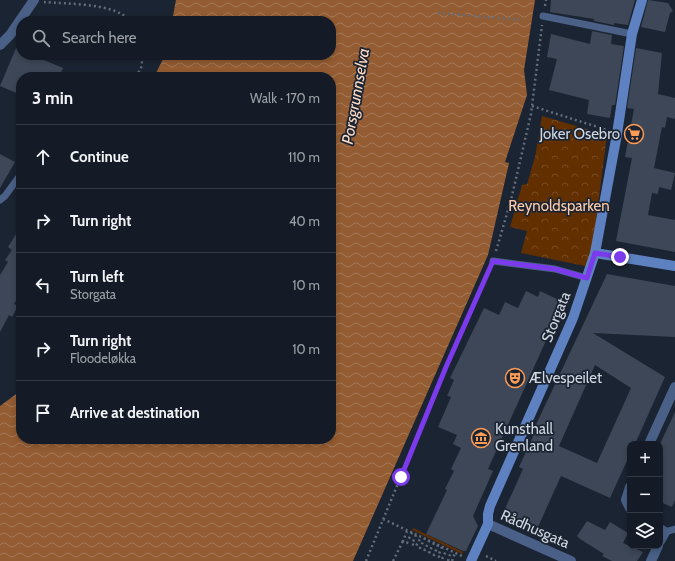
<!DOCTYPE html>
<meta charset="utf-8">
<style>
:root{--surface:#141b26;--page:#212832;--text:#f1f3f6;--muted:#9da1a7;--line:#333943}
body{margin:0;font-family:Cabin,sans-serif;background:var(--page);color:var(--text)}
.controls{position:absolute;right:12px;bottom:12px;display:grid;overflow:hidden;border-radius:8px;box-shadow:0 2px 6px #0003}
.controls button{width:36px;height:36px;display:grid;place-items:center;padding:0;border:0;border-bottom:1px solid var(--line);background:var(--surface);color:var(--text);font:20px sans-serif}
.stop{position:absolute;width:12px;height:12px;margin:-9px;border:3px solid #7c3aed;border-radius:50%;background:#fff}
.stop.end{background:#7c3aed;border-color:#fff;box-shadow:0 1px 4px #0008}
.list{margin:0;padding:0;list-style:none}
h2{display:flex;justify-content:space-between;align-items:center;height:52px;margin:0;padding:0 16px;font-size:17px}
h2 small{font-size:13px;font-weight:400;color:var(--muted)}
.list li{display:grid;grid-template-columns:26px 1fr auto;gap:12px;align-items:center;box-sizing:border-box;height:64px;padding:0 16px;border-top:1px solid var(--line)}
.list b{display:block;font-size:15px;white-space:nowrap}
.list p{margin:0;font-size:13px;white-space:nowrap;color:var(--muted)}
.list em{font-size:13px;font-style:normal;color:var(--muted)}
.icon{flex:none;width:22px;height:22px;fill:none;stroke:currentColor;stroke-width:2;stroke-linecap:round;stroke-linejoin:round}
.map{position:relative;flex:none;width:675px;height:561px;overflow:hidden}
.search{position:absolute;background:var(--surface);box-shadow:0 2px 6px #0003;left:16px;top:16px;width:320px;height:44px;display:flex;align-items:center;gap:10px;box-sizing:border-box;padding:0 14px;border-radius:16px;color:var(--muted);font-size:15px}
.panel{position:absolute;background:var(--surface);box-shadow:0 2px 6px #0003;left:16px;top:72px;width:320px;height:372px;border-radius:16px}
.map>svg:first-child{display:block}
.park{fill:url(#park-crowns)}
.garden{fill:#622f00}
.water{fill:url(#water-waves)}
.building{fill:#3d4757;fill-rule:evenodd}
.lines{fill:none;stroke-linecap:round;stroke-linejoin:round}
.path{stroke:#646c79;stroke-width:2.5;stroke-dasharray:2 3;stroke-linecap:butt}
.lane{stroke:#4a6087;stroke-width:7}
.street{stroke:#4a6087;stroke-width:10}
.secondary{stroke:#5e82c1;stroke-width:10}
.route{stroke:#7c3aed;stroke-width:5}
.labels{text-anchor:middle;stroke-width:3.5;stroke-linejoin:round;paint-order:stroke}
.poi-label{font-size:15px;fill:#d1d7e1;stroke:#1b2432;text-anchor:start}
.park-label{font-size:15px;fill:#fca;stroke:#1b2432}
.street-label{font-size:15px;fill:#d1d7e1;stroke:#1b2432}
.water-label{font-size:16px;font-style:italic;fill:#fedbc4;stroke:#1b2432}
</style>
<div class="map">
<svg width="675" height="561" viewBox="0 0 675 561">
<defs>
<pattern id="park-crowns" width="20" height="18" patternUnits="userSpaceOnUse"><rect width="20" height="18" fill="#622f00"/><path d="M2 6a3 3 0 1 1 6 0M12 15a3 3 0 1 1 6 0" fill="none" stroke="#774c25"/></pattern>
<pattern id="water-waves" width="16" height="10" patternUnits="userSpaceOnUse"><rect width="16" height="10" fill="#945c32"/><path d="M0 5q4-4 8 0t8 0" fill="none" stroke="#a77a59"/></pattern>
</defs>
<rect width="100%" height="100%" fill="#1b2432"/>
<!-- park -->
<path class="park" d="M542 116 607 135 590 267 521 253 527 231 510 227 522 185 527 184 535 157Z"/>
<!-- garden -->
<path class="garden" d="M413 528 463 552 462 554 412 530Z"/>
<!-- water -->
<path class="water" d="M176 0H535L524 70 527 95 505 162 509 163 488 255 353 561H0V406L19 392 16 388 21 383V439H331V77H154L165 55H331V21H172Z"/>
<!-- building -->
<path class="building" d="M551 0H635L628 25 614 23V25L594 21V19L550 12Z
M648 0 668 3 673 11 670 13 665 32 641 27Z
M592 31 612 35 611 44 624 46 615 105H612L610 118 587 114 589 100 549 90 557 59 547 57 551 34 590 44Z
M16 48 21 50V55H32L63 68 59 77H21V95L0 86Z
M636 48 662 53 658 94 675 98V119L667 117 665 128 662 127 654 168 675 173 671 190 659 187 658 194 652 193 648 215 675 220V252L616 241 632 158 625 157 634 109 627 108Z
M0 154 15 162 0 188Z
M21 226V292L14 304 18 306 12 317 9 315 0 332V275L8 262 5 260 12 250 8 247Z
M607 274 675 286V337L593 333 665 377 635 444H630V454L610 498 561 476 538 527 533 524 530 531 506 520 509 513 504 511 523 469 519 467 535 432 533 431ZM595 365 631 388 597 463 559 446Z
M526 291 538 297 540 291 559 300 552 317 559 320 552 336 549 334 488 469 493 471 473 516 478 526 466 551H463L426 534 447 490 445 489 454 471 451 469 461 448 453 444 457 435 438 427 451 397 447 396 454 380 450 378 484 308 499 315 505 302 518 308Z
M675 412V500L672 507 660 502V444Z
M587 521 605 530 610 522 628 533 623 543 643 552 637 561H612L602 556 604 554 580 539 577 536Z"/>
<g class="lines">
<!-- path -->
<path class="path" d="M44 2C66 4 117 3 130 21
M545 6 546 0
M438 13 523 20
M136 77 141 68 143 55
M532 106 607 130
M496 251 511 200 531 114 542 25
M383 519 462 556
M407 531 403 541 407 543 412 532
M416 535 412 544 416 546 421 537
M425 538 420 548 425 550 429 541
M434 543 429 552 434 555 438 545
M442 547 438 556 442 559 447 549
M486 556 496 561
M366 561 446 367 489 271
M393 561 403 541
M448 561 451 551
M452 561 455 553"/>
<!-- lane -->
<path class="lane" d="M543 16 632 34
M0 200 5 196 21 174
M493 261 555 269 587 278
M665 532 675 529"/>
<!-- street -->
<path class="street" d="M0 45 10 35 34 0
M649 444 675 387
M630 487 626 500 630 508
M488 524 571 561
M660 529 665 532 660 541
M651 561 658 546"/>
<!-- secondary -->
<path class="secondary" d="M595 253 675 266
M471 561 488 524V514L490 506 573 318 595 253 617 134 632 34 642 0"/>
</g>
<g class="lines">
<!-- route -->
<path class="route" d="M401 477 446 367 493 261 555 269 587 278 595 253 620 257"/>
</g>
<!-- icons -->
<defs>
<g id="supermarket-ring" transform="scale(1)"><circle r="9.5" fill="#1b2432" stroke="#fd9c55" stroke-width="1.5"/><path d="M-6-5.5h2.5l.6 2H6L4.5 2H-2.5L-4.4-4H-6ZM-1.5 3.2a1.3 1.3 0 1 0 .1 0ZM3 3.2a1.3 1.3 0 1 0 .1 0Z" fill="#fd9c55"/></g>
<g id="theatre-ring" transform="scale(1)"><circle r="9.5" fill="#1b2432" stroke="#fd9c55" stroke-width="1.5"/><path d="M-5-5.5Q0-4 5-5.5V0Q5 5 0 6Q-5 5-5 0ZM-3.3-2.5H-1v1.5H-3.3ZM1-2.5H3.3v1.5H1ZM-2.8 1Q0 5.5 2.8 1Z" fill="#fd9c55"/></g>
<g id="museum-ring" transform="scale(1)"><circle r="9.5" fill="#1b2432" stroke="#fd9c55" stroke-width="1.5"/><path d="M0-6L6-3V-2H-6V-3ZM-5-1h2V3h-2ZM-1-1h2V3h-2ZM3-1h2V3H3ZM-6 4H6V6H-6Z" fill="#fd9c55"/></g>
</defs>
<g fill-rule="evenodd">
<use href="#supermarket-ring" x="634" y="134"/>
<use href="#theatre-ring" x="515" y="378"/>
<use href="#museum-ring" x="481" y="438"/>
</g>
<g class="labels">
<!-- poi labels -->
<g class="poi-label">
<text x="620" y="139" text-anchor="end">Joker Osebro</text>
<text x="529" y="383">Ælvespeilet</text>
<text x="495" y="434">Kunsthall<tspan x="495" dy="17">Grenland</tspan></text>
</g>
<!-- park labels -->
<g class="park-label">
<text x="559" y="211">Reynoldsparken</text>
</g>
<!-- street labels -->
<g class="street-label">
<text transform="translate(556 317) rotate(-68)" y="5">Storgata</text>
<text transform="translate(535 529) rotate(24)" y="5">Rådhusgata</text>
</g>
<!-- water labels -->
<g class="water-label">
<text transform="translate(355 96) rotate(-80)" y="6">Porsgrunnselva</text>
</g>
</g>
</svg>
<div class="controls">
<button>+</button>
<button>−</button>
<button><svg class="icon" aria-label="layers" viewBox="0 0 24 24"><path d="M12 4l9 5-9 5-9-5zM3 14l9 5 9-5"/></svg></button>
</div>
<div class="stop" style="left:401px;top:477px"></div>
<div class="stop end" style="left:620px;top:257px"></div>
<div class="search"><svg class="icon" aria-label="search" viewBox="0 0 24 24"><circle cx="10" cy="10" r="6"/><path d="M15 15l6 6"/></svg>Search here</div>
<section class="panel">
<h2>3 min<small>Walk · 170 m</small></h2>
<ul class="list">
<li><svg class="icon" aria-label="ahead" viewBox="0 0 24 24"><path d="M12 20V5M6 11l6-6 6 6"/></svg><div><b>Continue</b></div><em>110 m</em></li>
<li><svg class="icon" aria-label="right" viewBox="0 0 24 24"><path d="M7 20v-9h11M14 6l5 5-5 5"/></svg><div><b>Turn right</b></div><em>40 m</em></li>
<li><svg class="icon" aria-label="left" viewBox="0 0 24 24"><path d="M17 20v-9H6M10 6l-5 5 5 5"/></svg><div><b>Turn left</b><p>Storgata</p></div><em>10 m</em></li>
<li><svg class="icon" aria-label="right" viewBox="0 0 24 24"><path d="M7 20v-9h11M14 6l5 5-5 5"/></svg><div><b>Turn right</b><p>Floodeløkka</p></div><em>10 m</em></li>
<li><svg class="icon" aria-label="arrive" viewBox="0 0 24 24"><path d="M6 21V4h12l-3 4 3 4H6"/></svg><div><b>Arrive at destination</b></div></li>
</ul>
</section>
</div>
